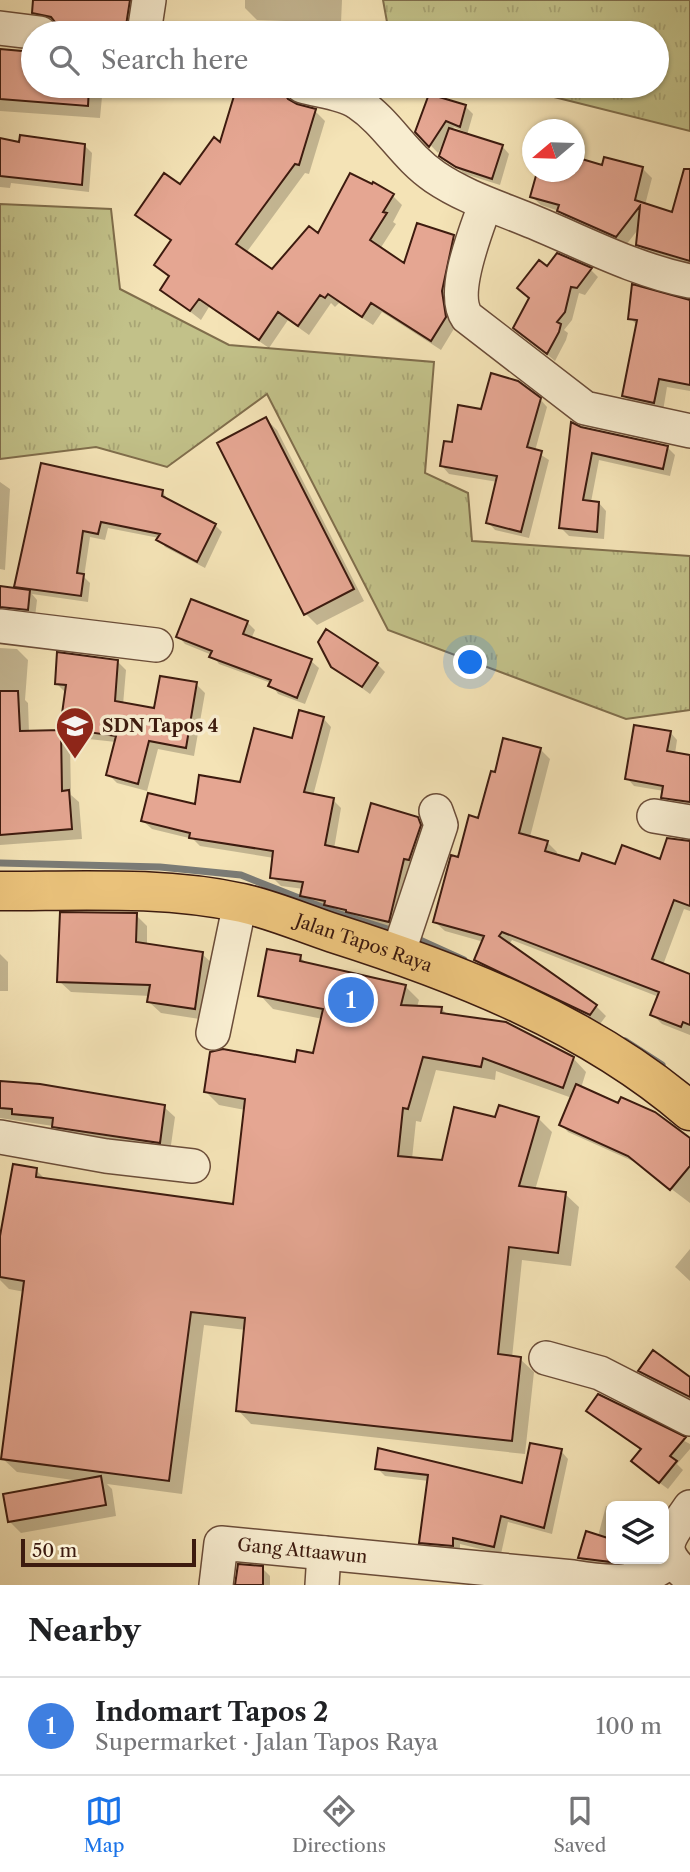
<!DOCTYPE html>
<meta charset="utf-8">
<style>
:root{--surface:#fff;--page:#f6f6f6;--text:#202124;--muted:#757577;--line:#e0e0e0;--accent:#1a73e8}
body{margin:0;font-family:"Libre Caslon Text",serif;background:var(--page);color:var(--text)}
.controls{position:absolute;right:21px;bottom:21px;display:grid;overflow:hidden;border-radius:10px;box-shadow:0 2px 5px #0004}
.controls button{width:63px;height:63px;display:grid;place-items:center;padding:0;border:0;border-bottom:2px solid var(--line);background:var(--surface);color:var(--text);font:35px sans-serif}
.compass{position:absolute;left:522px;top:119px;width:63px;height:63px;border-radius:50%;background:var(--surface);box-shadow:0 2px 5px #0004;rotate:251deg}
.scale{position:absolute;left:21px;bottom:18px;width:175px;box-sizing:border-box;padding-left:7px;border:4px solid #3d1b0f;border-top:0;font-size:19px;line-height:24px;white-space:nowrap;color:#3d1b0f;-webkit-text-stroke:5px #f8edd0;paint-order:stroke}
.you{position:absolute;left:471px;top:663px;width:24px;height:24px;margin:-18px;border:5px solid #fff;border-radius:50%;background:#1a73e8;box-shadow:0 0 0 10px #1a73e833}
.badge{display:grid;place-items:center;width:46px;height:46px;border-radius:50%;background:var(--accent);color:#fff;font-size:23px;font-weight:700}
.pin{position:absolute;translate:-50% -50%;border:4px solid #fff;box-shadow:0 2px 7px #0006}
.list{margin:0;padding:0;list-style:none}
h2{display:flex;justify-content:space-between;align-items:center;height:91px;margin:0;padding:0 28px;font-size:30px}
h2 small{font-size:23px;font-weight:400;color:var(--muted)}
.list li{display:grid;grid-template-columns:46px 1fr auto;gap:21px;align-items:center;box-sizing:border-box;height:98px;padding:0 28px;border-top:2px solid var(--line)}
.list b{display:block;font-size:26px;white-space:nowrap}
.list p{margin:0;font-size:23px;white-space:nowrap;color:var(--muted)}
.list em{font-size:23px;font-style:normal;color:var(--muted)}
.icon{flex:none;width:38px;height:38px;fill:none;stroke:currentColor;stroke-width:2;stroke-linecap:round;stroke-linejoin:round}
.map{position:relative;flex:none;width:690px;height:1585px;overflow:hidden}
.search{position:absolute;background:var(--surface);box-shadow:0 2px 5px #0004;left:21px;right:21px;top:21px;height:77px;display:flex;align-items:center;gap:18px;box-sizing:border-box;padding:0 24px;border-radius:38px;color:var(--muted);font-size:26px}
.sheet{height:189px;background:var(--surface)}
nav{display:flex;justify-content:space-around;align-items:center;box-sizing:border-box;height:98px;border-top:2px solid var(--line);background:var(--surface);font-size:19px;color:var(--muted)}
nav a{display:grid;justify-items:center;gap:4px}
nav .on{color:var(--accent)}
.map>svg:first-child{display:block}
.grass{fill:url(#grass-tufts);stroke:#806e4c;stroke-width:2}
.shadow{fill:#0003;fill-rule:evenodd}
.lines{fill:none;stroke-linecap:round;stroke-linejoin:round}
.stream{stroke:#7a7b76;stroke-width:7}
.building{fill:#e5a692;stroke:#3d1b0f;stroke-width:2}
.minor-casing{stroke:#6b4d39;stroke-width:36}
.major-casing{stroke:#3d1b0f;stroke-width:41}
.minor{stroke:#f8edd0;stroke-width:33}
.major{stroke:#eac27b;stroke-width:38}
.labels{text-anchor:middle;stroke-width:7;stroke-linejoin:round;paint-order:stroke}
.poi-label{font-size:18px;font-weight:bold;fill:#3d1b0f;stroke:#f8edd0;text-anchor:start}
.street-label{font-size:18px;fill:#3d1b0f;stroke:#f8edd0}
</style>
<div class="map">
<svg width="690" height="1585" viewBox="0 0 690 1585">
<defs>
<pattern id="grass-tufts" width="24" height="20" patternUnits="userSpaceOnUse" patternTransform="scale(1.75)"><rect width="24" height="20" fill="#c2c189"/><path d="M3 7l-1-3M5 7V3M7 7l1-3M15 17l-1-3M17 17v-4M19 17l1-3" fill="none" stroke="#a8a575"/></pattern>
</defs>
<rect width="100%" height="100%" fill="#f4e3b6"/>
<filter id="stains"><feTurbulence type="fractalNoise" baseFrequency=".00286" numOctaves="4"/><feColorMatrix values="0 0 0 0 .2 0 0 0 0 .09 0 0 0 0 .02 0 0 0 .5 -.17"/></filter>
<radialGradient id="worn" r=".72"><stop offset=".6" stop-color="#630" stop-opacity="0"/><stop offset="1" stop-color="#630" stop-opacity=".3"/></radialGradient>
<!-- grass -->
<path class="grass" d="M383 0H690V131L510 86H657V33H389Z
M0 204 111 209 120 289 229 345 434 362 425 473 468 493 472 541 690 556V710L626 719 388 630 267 394 167 467 96 447 0 459Z"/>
<!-- shadow -->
<path class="shadow" d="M35 0H148L139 33H60L58 28 47 25 34 12Z
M245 0H342L341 23 257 20 245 8Z
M0 51 33 53V86H103L100 118 0 111Z
M239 86H262L282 92 293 103 315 111 325 121 309 174 305 173 246 253 273 271 318 236 393 196 402 205 393 222 396 224 380 249 405 266 453 237 463 247 455 327 441 350 382 312 373 325 339 303 335 307 331 303 309 335 288 320 269 348 209 307 201 320 162 290 170 278 156 265 172 241 138 215 180 187 221 145Z
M465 106 473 114 467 135 502 146 509 154 500 185 465 174 441 156 444 143 438 153 417 131ZM454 127 465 132 464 134 452 130Z
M0 140 84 145 92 153 89 192 11 183 10 188 0 187Z
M574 157 603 167 605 159 643 169 652 178 645 205 673 214 690 179V266L647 253 638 244 640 227 626 245 568 220 559 211 541 205 532 197 539 172H574Z
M558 255 591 270 598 277 585 295 579 293 572 320 564 330 568 333 566 340 555 361 515 328Z
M690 300V391L667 387 663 411 633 405 624 396 638 326 630 318Z
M540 399 547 407 535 451 549 460 529 538 495 530 488 522 498 482 449 474 442 466 453 444Z
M266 419 277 430 364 601 317 625 306 614Z
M580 428 667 447 675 455 670 476 599 460 591 502 599 503 606 511 604 539 569 536 561 528Z
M42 465 162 491 169 501 215 525 222 532 205 568 165 547 159 538 108 528 105 540 90 537 84 577 90 583 88 602 32 594 37 600 35 617 0 614V588L21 591 16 586Z
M0 482 10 489 5 570 0 569Z
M247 622 255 630 251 639 311 661 319 668 305 704 278 694 271 683 219 664 212 655 185 644 178 636Z
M0 648 17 649 28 660 25 700 28 703 29 733 60 732 70 743 71 795 79 802 82 839 0 845Z
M117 661 126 670 123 705 156 710 196 684 205 693 194 756 158 749 147 791 117 783 108 774 116 742 70 737 61 728 66 693 57 684Z
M377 664 385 672 370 694 332 666Z
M323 718 331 727 313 796 333 800 341 808 334 849 359 854 417 818 426 827 397 929 356 920 330 908 311 904 302 895 304 889 281 886 272 877 274 858 200 846 193 839 152 829 143 821 196 806 242 784Z
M670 732 677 740 675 754 690 757V807L671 802 664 791 634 786 627 778Z
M540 749 550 759 530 837 547 842 557 852 556 856 580 863 616 867 661 862 690 845V911L684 909 663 965 690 976V1035L662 1024 652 1014 659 997 512 940 509 945 596 1006 606 1016 600 1024 486 970 476 960 484 942 445 931 435 922 496 774Z
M136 915 147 926V945L202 954 214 965 206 1020 161 1013 149 1002 150 996 71 992 59 981Z
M0 954 8 962V991H0Z
M300 957 308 965 405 986 419 1000 417 1007 442 1009 449 1016 573 1058 586 1072 581 1088 690 1140V1203L637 1163 568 1132 561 1124 572 1098 496 1071 495 1080 436 1070 421 1122 416 1121 412 1159 443 1162 496 1119 538 1118 552 1132 535 1190 565 1194 579 1207 571 1266 522 1260 512 1358 520 1359 534 1372 525 1454 251 1424 238 1410 246 1330 204 1325 182 1494 107 1484 112 1489 116 1516 21 1533 10 1522 80 1481 17 1472 3 1459 25 1292 9 1289 0 1280V1246L36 1170 47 1181 234 1206 245 1110 219 1105 206 1092 314 1055 323 1019 273 1009 260 995Z
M0 1081 164 1107 175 1117 170 1152 64 1137 53 1126 0 1118Z
M690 1249V1281L675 1267Z
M640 1371 690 1377V1399L647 1377Z
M599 1396 690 1444V1449L677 1464 683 1470 668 1489 641 1469 642 1451 588 1411Z
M561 1451 568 1459 552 1534 508 1522 501 1554 460 1544V1553L429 1550 421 1542 429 1481 385 1476 377 1468 524 1485Z
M606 1506 611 1507V1559H631L628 1568 587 1565 580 1558 598 1536Z
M239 1566 262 1568 270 1576V1585H236Z"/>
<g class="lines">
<!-- stream -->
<path class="stream" d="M0 863 160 867 241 875 337 913 397 932
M411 936 464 960
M625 1041 662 1065"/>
</g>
<!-- building -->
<path class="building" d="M33 0H130L125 32 58 26 51 17 32 13Z
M0 49 33 52V86H89L88 106 0 99Z
M237 86H268L283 91 288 99 297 104 316 109 299 165 295 164 236 244 272 269 309 226 318 233 350 173 372 184 373 182 394 194 383 212 387 213 370 240 404 263 417 223 454 235 442 291 446 317 431 341 371 303 362 317 328 294 325 298 320 295 298 326 278 312 259 340 199 299 190 311 160 290 169 276 154 265 171 240 135 215 164 173 180 184 214 137 220 142Z
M429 94 466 105 460 127 446 121 429 147 415 132Z
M449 128 503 145 492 179 456 167 439 156Z
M20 135 85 144 82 185 0 176V138L19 142Z
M575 157 602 165 604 157 643 167 635 200 672 212 684 169H690V261L636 245 640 206 616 237 557 211 559 205 530 197 537 172H575Z
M557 253 592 268 577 288 571 287 565 312 557 322 561 324 559 332 547 354 513 328 529 298 517 288 539 260 547 266Z
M632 284 690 300V385L659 379 654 403 622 396 637 320 628 319Z
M491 373 518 381 541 398 527 447 542 451 521 532 486 523 497 476 440 466 444 441 452 442 458 405 481 409Z
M266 417 354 589 304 615 217 443Z
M571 422 581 427 668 446 663 469 592 453 583 500 599 502 597 532 559 528Z
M41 463 163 490 162 496 216 524 197 562 156 540 160 534 101 522 98 534 83 531 77 573 84 574 81 596 14 587Z
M0 586 30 590 28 610 0 607Z
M191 599 248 621 243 634 312 659 297 698 268 686 271 680 209 657 212 651 176 637Z
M326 629 378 663 362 687 331 667 318 642Z
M57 652 118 660 115 701 154 708 160 676 197 682 186 748 149 741 138 784 106 775 116 736 60 728 66 685 55 684Z
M0 691H18L20 731 61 730 62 791 69 790 72 829 0 835Z
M299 710 324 717 304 792 334 798 325 845 358 852 371 803 418 817 421 825 409 860 404 859 389 922 346 912V910L324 905 325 901 300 896 303 882 270 878 273 851 189 838 190 833 141 821 148 793 195 804 199 775 240 782 254 728 292 738Z
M634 725 671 731 667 751 690 755V802L661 798 663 786 625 779Z
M503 738 541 748 519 833 548 841 545 851 579 861 582 853 615 864 622 845 660 859 667 838 690 841V906L674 900 652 959 690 974V1025L683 1022 681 1027 650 1015 659 992 502 932 499 936 597 1005 590 1015 474 960 484 936 433 922 451 855 458 857 469 815 478 818 491 771 495 772Z
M60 912 137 913 136 942 203 952 195 1009 147 1002 150 985 57 982Z
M267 949 301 955 300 961 406 985 401 1005 442 1007 441 1013 506 1022 574 1057 563 1088 483 1058 481 1067 423 1057 408 1109 403 1108 398 1156 442 1160 454 1107 495 1117 499 1105 539 1117 519 1186 566 1192 558 1253 509 1247 498 1354 521 1357 512 1441 236 1411 245 1318 191 1312 169 1481 1 1459 24 1281 0 1277V1236L13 1164 37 1168 36 1177 233 1204 245 1099 204 1092 210 1052 223 1049 295 1062 297 1050 313 1053 323 1009 258 996Z
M0 1081 40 1084 165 1105 160 1143 52 1127 53 1118 12 1114V1109L0 1108Z
M576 1084 618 1103 621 1097 655 1112 690 1138V1166L670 1190 628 1156 559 1125Z
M653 1350 690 1377V1397L638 1371Z
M598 1394 686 1437 670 1456 677 1461 659 1483 631 1461 641 1449 586 1411Z
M530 1443 562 1449 544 1528 501 1516 494 1547 453 1538V1546L419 1543 428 1475 375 1469 378 1448 522 1483Z
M101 1476 106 1505 8 1522 3 1494Z
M586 1531 611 1539V1562L578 1558Z
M238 1564 263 1566V1585H235Z"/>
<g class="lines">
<!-- minor casing -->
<g class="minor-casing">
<g id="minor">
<path d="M0 28 40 33"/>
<path d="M144 33 149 0"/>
<path d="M302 86C319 91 344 93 358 103 388 123 404 156 435 177 463 196 494 206 526 219 581 241 631 269 690 281"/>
<path d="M485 205C476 231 450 293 467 317L585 408 690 431"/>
<path d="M0 626 156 645"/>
<path d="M654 816 690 822"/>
<path d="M398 954 441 825 436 811"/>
<path d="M213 1033 240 903"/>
<path d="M0 1137 106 1156 193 1166"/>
<path d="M546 1358 600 1373 690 1419"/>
<path d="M690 1507C667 1541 655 1548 690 1578"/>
<path id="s1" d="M216 1585 221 1543 573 1577C614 1584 639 1585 671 1561"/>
<path d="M322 1585 324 1553"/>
</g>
</g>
<!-- major casing -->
<g class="major-casing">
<g id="major">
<path id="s2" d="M0 891C81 891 163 886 242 903 273 910 303 923 333 933 459 973 589 1024 690 1111"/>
</g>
</g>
<!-- minor -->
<use href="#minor" class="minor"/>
<!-- major -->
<use href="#major" class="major"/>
</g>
<!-- icons -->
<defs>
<g id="school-pin" transform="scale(2.0125)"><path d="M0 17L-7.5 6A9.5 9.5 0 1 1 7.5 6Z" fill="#8f2418" stroke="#f8edd0"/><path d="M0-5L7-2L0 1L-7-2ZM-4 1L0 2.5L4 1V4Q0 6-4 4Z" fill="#fff"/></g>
</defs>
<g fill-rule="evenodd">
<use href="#school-pin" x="75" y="726"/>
</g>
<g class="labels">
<!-- poi labels -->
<g class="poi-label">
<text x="102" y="732">SDN Tapos 4</text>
</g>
<!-- street labels -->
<g class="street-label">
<text dy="6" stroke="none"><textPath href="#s2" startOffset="371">Jalan Tapos Raya</textPath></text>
<text dy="6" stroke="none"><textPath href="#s1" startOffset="124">Gang Attaawun</textPath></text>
</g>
</g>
<rect width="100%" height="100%" filter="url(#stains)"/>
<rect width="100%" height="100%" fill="url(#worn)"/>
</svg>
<div class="controls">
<button><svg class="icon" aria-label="layers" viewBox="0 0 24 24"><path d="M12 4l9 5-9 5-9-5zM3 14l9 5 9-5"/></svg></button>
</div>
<svg class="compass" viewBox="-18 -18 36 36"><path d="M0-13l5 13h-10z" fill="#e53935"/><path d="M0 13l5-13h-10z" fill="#757577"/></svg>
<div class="scale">50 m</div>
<div class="you"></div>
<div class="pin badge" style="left:351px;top:1000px;background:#3f7fe0">1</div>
<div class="search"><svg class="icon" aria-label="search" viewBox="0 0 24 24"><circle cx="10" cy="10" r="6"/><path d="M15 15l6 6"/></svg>Search here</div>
</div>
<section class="sheet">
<h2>Nearby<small></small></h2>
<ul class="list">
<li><span class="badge" style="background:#3f7fe0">1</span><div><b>Indomart Tapos 2</b><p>Supermarket · Jalan Tapos Raya</p></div><em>100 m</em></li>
</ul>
</section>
<nav>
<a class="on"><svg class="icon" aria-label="map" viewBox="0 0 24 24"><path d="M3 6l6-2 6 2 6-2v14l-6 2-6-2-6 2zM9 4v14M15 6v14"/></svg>Map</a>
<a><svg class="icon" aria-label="directions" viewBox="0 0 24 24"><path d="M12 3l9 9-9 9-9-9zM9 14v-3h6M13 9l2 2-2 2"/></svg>Directions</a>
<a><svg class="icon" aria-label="saved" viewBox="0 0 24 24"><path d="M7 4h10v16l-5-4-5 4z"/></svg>Saved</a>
</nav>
